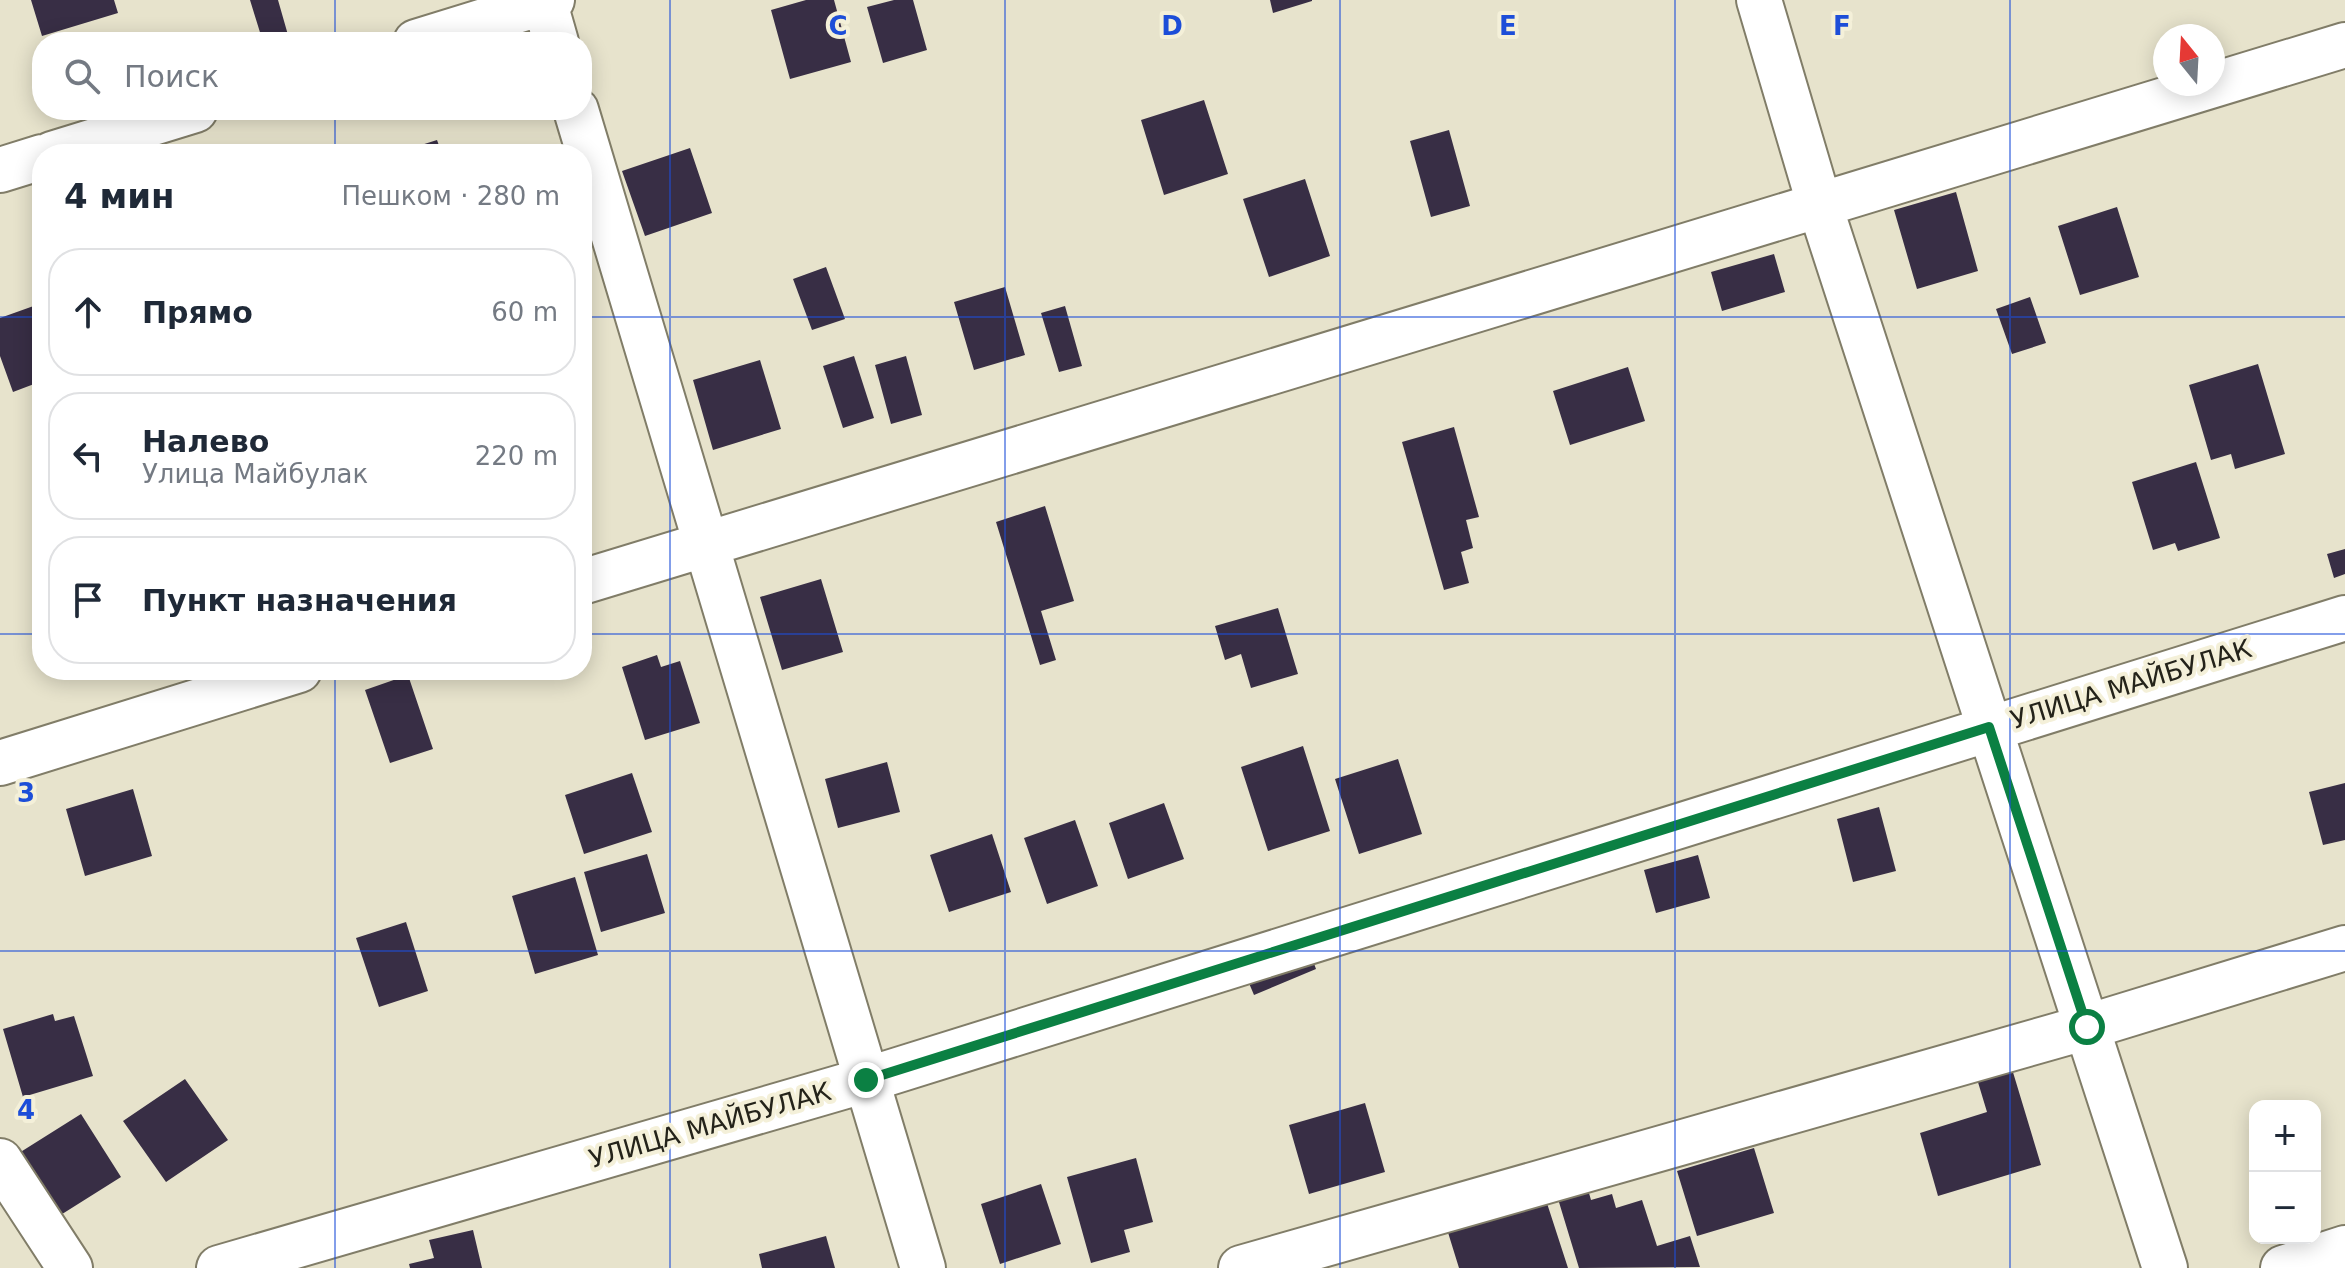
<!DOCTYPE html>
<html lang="ru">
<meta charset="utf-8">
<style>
:root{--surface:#fff;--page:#f2f2f3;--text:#1f2937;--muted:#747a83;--line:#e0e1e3}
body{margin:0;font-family:"DejaVu Sans",sans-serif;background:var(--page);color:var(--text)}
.controls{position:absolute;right:24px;bottom:24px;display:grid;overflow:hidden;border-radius:16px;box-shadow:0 4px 20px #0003}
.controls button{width:72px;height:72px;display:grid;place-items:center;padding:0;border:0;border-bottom:2px solid var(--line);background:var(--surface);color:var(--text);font:40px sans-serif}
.compass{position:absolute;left:2153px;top:24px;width:72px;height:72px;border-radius:50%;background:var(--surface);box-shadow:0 4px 20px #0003;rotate:342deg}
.stop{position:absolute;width:24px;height:24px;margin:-18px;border:6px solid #0b8043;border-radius:50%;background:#fff}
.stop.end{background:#0b8043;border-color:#fff;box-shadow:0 2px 8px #0008}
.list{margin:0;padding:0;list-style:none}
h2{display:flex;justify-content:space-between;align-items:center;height:104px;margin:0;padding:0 32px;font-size:34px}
h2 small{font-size:26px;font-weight:400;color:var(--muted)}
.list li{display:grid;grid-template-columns:52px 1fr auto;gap:24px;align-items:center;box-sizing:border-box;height:128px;margin:0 16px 16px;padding:0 16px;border:2px solid var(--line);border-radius:32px}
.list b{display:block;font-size:30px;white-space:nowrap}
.list p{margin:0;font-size:26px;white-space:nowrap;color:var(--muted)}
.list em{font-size:26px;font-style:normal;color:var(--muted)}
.icon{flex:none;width:44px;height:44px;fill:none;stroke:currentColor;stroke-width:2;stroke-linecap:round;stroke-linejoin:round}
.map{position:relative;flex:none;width:2345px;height:1268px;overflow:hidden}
.search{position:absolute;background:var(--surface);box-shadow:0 4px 20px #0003;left:32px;top:32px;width:560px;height:88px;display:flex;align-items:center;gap:20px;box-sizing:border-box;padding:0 28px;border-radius:32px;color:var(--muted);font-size:30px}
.panel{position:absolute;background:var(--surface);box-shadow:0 4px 20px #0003;left:32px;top:144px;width:560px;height:536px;border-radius:32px}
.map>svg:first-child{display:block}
.building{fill:#382e45}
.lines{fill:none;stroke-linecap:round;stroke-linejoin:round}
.minor-casing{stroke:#817d68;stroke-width:48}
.minor{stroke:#fff;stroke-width:44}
.route{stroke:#0b8043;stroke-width:10}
.grid{fill:none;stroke:#1d4ed8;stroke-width:2;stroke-opacity:0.55}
.labels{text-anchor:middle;stroke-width:8;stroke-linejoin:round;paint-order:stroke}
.street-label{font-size:26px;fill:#24231a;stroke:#f4f0d9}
.grid-label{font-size:26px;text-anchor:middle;font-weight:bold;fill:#1d4ed8;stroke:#f4f0d9;stroke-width:8;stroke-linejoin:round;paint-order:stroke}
</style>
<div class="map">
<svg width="2345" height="1268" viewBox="0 0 2345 1268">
<rect width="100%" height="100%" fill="#e7e3cc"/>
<!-- building -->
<path class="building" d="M31 0H114L118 13 42 36Z
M250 0H278L290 42H263Z
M806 0H834L851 62 790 79 771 10Z
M894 0H913L927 50 883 63 867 7Z
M1270 0H1312V1L1273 13Z
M1204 100 1228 174 1164 195 1141 120Z
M1449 130 1470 206 1431 217 1410 141Z
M437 140 442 154H396V153Z
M690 148 712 213 645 236 622 171Z
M1305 179 1330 256 1269 277 1243 199Z
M1956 192 1978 271 1917 289 1894 210Z
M2117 207 2139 277 2080 295 2058 226Z
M1774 254 1785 292 1722 311 1711 272Z
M826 267 845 319 812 330 793 279Z
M1005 287 1025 355 974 370 954 302Z
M2030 297 2046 343 2012 354 1996 309Z
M42 303V381L13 392 0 356V318Z
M1065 306 1082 366 1059 372 1041 313Z
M854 356 874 418 843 428 823 366Z
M906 356 922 415 891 424 875 365Z
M760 360 781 429 713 450 693 380Z
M2258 364 2285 454 2235 469 2231 454 2211 460 2189 385Z
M1628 367 1645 421 1570 445 1553 391Z
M1454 427 1479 517 1466 520 1473 548 1461 552 1469 583 1444 590 1402 442Z
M2196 462 2220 538 2178 551 2175 543 2153 550 2132 482Z
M1045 506 1074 601 1041 611 1056 660 1040 665 996 522Z
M2345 549V574L2334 578 2327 554Z
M821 579 843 652 782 670 760 597Z
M1278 608 1298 674 1251 688 1241 654 1225 660 1215 626Z
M657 655 661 667 680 661 700 723 645 740 622 667Z
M408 675 433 749 390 763 365 690Z
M1303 746 1330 831 1268 851 1241 767Z
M1398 759 1422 834 1359 854 1335 779Z
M887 762 900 812 838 828 825 779Z
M632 773 652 832 584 854 565 795Z
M2345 783V840L2323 845 2309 792Z
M133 789 152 856 85 876 66 809Z
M1164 803 1184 859 1128 879 1109 823Z
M1879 807 1896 871 1853 882 1837 819Z
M1075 820 1098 886 1047 904 1024 838Z
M992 834 1011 892 949 912 930 855Z
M647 854 665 913 601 932 584 872Z
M1698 855 1710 898 1656 913 1644 870Z
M575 877 598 955 535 974 512 896Z
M406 922 428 991 379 1007 356 938Z
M1309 950 1316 969 1254 995 1246 976Z
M53 1014 55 1021 74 1016 93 1076 23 1097 3 1029Z
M2009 1059 2041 1165 1938 1196 1920 1133 1987 1112 1974 1069Z
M185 1079 228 1140 166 1182 123 1121Z
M1365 1103 1385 1172 1309 1194 1289 1125Z
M81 1114 121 1177 59 1216 19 1153Z
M1754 1148 1774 1213 1697 1236 1677 1171Z
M1136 1158 1153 1222 1124 1230 1130 1252 1091 1263 1067 1177Z
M1585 1179 1591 1200 1612 1194 1616 1208 1642 1200 1657 1246 1690 1236 1700 1267 1579 1268 1555 1189Z
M1041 1184 1061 1244 1000 1264 981 1204Z
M1544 1194 1568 1268H1459L1446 1226Z
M473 1230 482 1268H410L409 1264 434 1258 429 1240Z
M826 1236 835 1268H762L759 1254Z"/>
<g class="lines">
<!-- minor casing -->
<g class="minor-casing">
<path id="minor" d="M544 0 556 42
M1759 0 1819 203 2165 1268
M416 42 552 0
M576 110 923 1268
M52 154 195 110
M0 170 42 157
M582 582 2345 45
M0 763 299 670
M0 1161 70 1268
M219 1268 866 1080 2345 618
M1241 1268 2087 1027 2345 948
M2283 1268 2345 1248"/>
</g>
<!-- minor -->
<use href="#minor" class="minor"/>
</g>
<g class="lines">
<!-- route -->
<path class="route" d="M866 1080 1989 727 2087 1027"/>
</g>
<!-- grid -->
<path class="grid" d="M335 0V42M670 0V1268M1005 0V1268M1340 0V1268M1675 0V1268M2010 0V1268M335 110V154M0 317H42M582 317H2345M0 634H42M582 634H2345M335 670V1268M0 951H2345"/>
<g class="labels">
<!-- street labels -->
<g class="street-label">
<text transform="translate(2131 684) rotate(-17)" y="9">УЛИЦА МАЙБУЛАК</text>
<text transform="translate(710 1125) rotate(-16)" y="9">УЛИЦА МАЙБУЛАК</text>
</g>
</g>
<g class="grid-label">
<text x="838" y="35">C</text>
<text x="1172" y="35">D</text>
<text x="1508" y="35">E</text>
<text x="1842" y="35">F</text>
<text x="26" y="802">3</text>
<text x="26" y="1119">4</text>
</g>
</svg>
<div class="controls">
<button>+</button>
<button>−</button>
</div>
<svg class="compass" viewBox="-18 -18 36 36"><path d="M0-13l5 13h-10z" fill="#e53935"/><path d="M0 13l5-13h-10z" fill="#747a83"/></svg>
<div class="stop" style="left:2087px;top:1027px"></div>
<div class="stop end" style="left:866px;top:1080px"></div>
<div class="search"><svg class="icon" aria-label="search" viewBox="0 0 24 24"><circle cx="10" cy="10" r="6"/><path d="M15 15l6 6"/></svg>Поиск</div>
<section class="panel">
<h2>4 мин<small>Пешком · 280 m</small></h2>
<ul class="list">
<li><svg class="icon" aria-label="ahead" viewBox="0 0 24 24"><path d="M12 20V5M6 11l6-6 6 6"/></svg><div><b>Прямо</b></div><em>60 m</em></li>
<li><svg class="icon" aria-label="left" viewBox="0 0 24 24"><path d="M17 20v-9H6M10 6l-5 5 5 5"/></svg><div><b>Налево</b><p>Улица Майбулак</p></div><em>220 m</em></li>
<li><svg class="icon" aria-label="arrive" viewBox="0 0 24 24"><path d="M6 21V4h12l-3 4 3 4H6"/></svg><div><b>Пункт назначения</b></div></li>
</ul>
</section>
</div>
